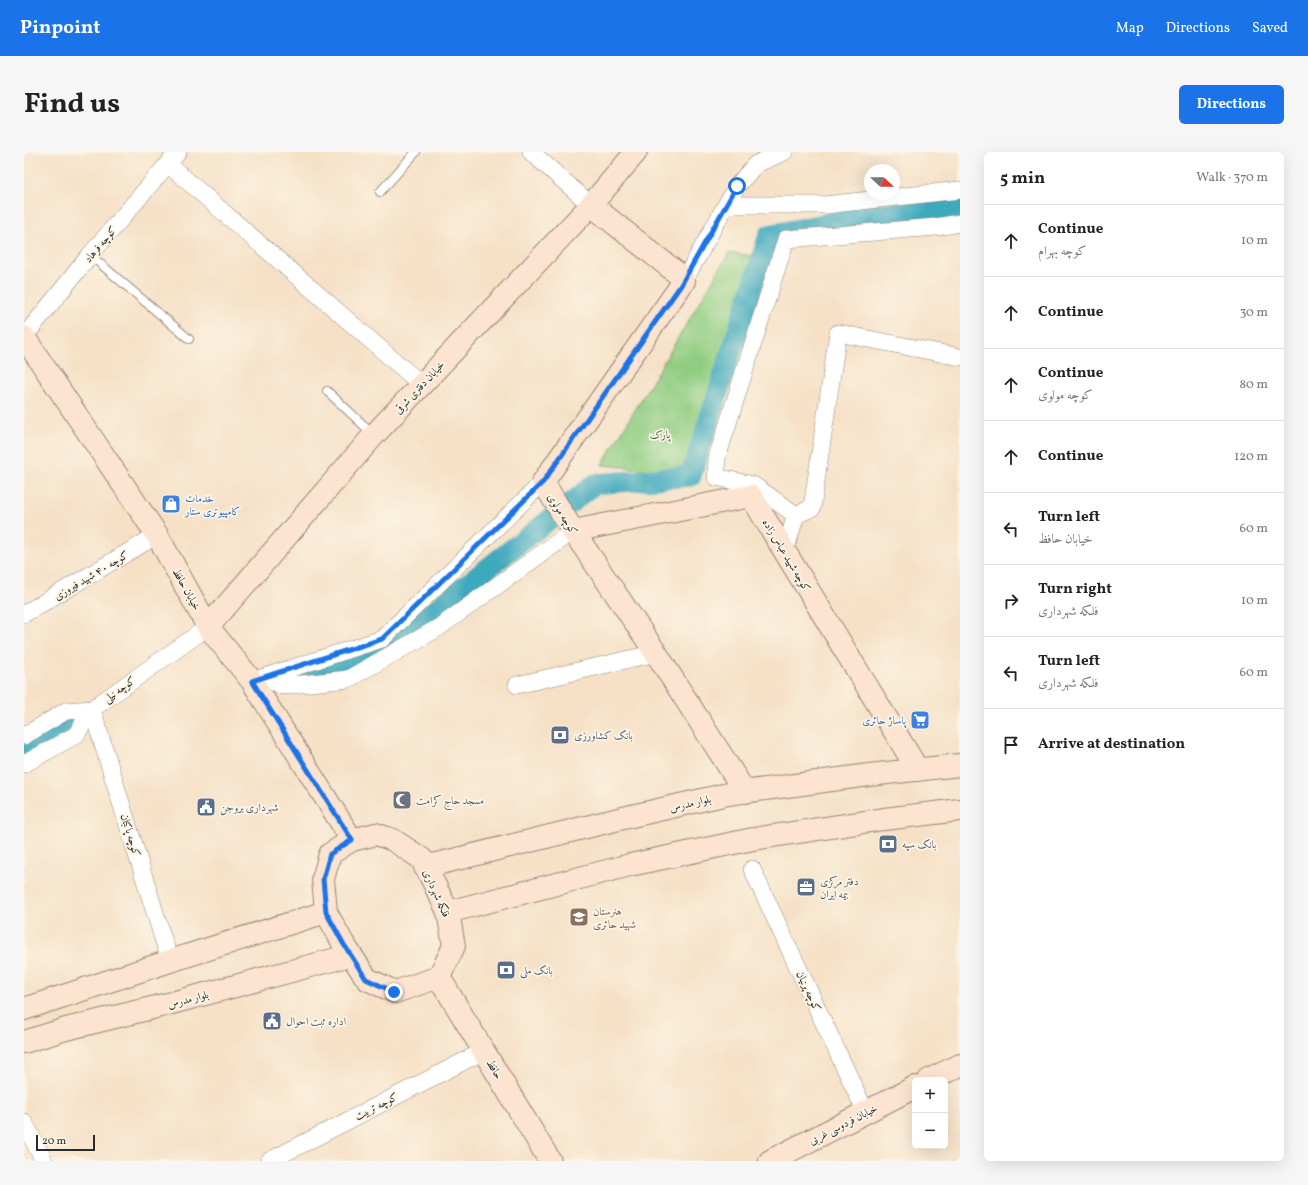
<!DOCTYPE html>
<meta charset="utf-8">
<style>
:root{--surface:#fff;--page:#f6f6f6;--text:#222;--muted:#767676;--line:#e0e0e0;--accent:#1a73e8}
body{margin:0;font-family:Vollkorn,Amiri,serif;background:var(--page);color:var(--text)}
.controls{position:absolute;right:12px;bottom:12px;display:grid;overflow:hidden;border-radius:6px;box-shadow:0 4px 16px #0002}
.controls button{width:36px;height:36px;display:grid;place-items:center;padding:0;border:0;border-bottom:1px solid var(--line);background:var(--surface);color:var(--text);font:20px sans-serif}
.compass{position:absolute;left:840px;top:12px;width:36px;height:36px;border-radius:50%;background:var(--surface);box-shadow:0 4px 16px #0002;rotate:111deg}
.scale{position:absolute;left:12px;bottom:10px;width:59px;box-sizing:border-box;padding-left:4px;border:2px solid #2b2b2b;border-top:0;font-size:11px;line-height:14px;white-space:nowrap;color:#2b2b2b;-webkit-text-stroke:3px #fcf5e5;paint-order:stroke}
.stop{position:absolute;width:12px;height:12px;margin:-9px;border:3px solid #1a73e8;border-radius:50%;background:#fff}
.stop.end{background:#1a73e8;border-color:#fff;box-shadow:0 1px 4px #0008}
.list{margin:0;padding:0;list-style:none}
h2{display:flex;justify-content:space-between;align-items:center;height:52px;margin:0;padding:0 16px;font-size:17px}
h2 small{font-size:13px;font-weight:400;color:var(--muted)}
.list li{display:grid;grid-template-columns:26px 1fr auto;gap:12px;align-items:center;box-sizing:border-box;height:72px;padding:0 16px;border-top:1px solid var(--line)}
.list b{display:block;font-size:15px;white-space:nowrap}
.list p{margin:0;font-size:13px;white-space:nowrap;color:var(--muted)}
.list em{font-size:13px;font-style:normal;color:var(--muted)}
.icon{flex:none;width:22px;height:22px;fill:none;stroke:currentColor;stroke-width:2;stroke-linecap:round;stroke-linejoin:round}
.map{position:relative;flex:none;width:936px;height:1009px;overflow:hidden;border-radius:6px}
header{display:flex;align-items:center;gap:24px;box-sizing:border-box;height:56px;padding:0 20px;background:var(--accent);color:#fff}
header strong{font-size:19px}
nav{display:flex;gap:22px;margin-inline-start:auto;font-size:14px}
.intro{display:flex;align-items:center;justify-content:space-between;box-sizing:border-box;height:96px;padding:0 24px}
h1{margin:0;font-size:28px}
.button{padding:10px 18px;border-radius:6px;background:var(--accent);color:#fff;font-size:14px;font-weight:700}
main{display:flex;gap:24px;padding:0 24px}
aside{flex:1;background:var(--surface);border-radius:6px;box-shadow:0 4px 16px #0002}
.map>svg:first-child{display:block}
.green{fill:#90cd82;stroke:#5e7c56}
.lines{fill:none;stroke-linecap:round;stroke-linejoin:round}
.canal{stroke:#3da9bd;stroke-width:21}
.lane-casing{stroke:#908679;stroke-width:10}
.street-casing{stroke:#908679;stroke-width:18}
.secondary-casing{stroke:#908679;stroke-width:24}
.lane{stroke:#fff;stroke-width:8}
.street{stroke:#fff;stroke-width:17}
.secondary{stroke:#fde4d0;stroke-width:22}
.route{stroke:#1a73e8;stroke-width:5}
.labels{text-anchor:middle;stroke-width:3.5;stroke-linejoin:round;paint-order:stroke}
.street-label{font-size:11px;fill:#2b2b2b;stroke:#fcf5e5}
.park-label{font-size:11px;fill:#495c45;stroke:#fcf5e5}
.shop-label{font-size:11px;fill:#366cbe;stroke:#fcf5e5;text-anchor:start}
.service-label{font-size:11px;fill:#4e5e75;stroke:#fcf5e5;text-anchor:start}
.worship-label{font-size:11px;fill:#5b616d;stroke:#fcf5e5;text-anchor:start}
.education-label{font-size:11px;fill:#785e54;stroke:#fcf5e5;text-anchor:start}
</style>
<header>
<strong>Pinpoint</strong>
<nav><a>Map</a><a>Directions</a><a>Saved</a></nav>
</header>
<div class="intro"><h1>Find us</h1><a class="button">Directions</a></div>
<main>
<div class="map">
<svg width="936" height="1009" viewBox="0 0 936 1009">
<rect width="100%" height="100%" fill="#fcf5e5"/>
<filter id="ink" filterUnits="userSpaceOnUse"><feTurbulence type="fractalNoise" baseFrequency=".025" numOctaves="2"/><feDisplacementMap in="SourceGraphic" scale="8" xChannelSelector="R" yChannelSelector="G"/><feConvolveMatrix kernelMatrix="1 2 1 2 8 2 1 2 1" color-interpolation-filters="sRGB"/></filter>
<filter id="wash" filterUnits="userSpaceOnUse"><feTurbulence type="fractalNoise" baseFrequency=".012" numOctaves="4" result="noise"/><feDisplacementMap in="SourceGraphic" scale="16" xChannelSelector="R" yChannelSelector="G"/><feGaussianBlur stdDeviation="0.9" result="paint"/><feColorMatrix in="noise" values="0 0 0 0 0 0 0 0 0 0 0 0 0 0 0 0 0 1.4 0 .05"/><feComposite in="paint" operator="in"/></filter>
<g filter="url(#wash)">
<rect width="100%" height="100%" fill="#f6e1c7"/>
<!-- green -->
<path class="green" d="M705 101 747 106 656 321 578 313Z"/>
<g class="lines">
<!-- canal -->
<path class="canal" d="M266 527 368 491 571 332 667 324 745 83 853 61 936 57
M0 595 46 568"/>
</g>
</g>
<g filter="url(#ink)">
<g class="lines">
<!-- lane casing -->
<g class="lane-casing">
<path id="lane" d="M356 40 392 0
M66 103 165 187
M303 239 349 282"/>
</g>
<!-- street casing -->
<g class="street-casing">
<path id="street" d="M507 0 567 53
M144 12 398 233
M702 53 713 34 732 12 760 0
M660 129 702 53H801L936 38
M0 185 66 103 154 0
M772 363 788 356 814 181 936 205
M761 399 772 363 729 333 692 325 693 306 762 87 912 75 936 71
M0 462 133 383
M240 525 259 534 324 527 414 476 549 379
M228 529 358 487 519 330
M493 533 632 501
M68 557 146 809
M0 584 42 559 68 557 184 475
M0 612 52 583 68 557
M728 717 842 961
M0 970 20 1009
M245 1009 460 899"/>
</g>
<!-- secondary casing -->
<g class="secondary-casing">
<path id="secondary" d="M567 53 658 125 660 129 519 330 549 379 632 501 721 640
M0 185 133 383 184 475 228 529 328 688
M549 379 727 344 894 618
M184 475 350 283 567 53 612 0
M352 682 369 688 398 707 424 760 430 794 415 825 371 840 343 827 319 791 302 760 299 727 306 702 328 688Z
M401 715 599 666 704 642 845 623 936 613
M424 760 606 713 729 687 860 667 936 658
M415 825 526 1009
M0 857 146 809 302 760
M0 890 42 877 144 852 327 803
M905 928 936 913
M746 1009 891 935"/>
</g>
<!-- lane -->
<use href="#lane" class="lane"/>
<!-- street -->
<use href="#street" class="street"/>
<!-- secondary -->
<use href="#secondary" class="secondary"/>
</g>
</g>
<g class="lines" filter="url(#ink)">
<!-- route -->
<path class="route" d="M370 840 342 827 319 791 302 760 299 727 306 702 328 688 228 529 358 487 519 330 657 133 713 34"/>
</g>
<!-- icons -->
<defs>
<g id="shop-square" transform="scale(1)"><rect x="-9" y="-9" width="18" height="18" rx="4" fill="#3f7fe0" stroke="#fcf5e5"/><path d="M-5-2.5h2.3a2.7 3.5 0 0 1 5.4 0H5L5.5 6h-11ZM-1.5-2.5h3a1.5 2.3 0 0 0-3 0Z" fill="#fff"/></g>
<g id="supermarket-square" transform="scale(1)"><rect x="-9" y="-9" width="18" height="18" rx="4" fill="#3f7fe0" stroke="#fcf5e5"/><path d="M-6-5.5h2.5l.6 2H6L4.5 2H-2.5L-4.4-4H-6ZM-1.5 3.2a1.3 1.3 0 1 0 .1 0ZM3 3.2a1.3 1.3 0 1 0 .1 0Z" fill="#fff"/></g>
<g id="bank-square" transform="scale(1)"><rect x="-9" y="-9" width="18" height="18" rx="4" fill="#5c6f8a" stroke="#fcf5e5"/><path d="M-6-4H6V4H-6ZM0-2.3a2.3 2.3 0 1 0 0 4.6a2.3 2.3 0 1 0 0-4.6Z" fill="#fff"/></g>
<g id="mosque-square" transform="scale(1)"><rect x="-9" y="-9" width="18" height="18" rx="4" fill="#6b7280" stroke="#fcf5e5"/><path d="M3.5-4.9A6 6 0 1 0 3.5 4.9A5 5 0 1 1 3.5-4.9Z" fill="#fff"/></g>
<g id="civic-square" transform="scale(1)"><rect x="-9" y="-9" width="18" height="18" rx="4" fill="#5c6f8a" stroke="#fcf5e5"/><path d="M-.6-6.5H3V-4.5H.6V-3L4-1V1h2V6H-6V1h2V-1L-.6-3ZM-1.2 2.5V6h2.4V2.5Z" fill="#fff"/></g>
<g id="office-square" transform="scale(1)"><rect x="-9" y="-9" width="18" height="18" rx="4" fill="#5c6f8a" stroke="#fcf5e5"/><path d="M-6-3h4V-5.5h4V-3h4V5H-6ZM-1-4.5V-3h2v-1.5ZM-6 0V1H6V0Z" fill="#fff"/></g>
<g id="school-square" transform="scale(1)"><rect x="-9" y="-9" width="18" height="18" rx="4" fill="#8d6e63" stroke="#fcf5e5"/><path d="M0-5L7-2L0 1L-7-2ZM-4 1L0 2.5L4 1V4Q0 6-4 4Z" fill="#fff"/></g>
</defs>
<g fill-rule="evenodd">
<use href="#shop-square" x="147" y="352"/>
<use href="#supermarket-square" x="896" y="568"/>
<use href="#bank-square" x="536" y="583"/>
<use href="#mosque-square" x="378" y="648"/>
<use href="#civic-square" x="182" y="655"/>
<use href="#bank-square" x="864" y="692"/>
<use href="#office-square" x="782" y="735"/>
<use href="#school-square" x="555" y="765"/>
<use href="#bank-square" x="482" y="818"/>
<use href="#civic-square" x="248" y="869"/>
</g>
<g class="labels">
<!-- street labels -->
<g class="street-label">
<text transform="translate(76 92) rotate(-50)" y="4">کوچه فرهاد</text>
<text transform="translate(395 235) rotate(-47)" y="4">خیابان دفتری شرقی</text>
<text transform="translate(539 362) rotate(58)" y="4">کوچه مولوی</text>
<text transform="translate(763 403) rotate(59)" y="4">کوچه شهید عباس زاده</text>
<text transform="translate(67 423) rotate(-31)" y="4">کوچه ۴۰ شهید فیروزی</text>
<text transform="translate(163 437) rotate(61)" y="4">خیابان حافظ</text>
<text transform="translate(95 537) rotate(-35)" y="4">کوچه نیلی</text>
<text transform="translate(666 651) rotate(-13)" y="4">بلوار مدرس</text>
<text transform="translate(107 683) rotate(73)" y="4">کوچه پاکبان</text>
<text transform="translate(413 741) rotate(66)" y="4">فلکه شهرداری</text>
<text transform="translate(785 839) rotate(65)" y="4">کوچه پرنیان</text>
<text transform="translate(164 847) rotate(-15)" y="4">بلوار مدرس</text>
<text transform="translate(471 917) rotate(59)" y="4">حافظ</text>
<text transform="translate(352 954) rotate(-27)" y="4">کوچه تربیت</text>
<text transform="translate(819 972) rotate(-27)" y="4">خیابان فردوسی غربی</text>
</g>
<!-- park labels -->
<g class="park-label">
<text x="636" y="286">پارک</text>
</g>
<!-- shop labels -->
<g class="shop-label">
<text x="161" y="350">خدمات<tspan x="161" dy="13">کامپیوتری ستار</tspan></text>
<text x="882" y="572" text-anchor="end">پاساژ حائری</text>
</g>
<!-- service labels -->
<g class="service-label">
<text x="550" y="587">بانک کشاورزی</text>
<text x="196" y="659">شهرداری بروجن</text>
<text x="878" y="696">بانک سپه</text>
<text x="796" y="733">دفتر مرکزی<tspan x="796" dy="13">بیمه ایران</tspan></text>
<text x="496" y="822">بانک ملی</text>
<text x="262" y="873">اداره ثبت احوال</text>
</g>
<!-- worship labels -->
<g class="worship-label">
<text x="392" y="652">مسجد حاج کرامت</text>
</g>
<!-- education labels -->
<g class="education-label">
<text x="569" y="763">هنرستان<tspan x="569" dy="13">شهید حائری</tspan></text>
</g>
</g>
</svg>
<div class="controls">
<button>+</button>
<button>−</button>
</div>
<svg class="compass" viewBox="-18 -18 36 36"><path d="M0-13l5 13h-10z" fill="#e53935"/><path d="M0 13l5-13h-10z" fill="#767676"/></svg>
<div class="scale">20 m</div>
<div class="stop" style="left:713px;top:34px"></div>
<div class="stop end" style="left:370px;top:840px"></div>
</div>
<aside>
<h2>5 min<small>Walk · 370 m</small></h2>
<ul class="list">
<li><svg class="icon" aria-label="ahead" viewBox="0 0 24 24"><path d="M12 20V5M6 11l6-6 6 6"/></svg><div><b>Continue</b><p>کوچه بهرام</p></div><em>10 m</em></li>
<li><svg class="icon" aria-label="ahead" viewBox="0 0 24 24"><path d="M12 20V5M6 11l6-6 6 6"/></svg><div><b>Continue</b></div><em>30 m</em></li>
<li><svg class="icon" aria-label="ahead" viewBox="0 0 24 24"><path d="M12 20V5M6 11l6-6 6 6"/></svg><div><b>Continue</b><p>کوچه مولوی</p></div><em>80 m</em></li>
<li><svg class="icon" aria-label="ahead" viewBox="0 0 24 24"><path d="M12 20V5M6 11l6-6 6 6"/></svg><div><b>Continue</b></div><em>120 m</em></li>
<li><svg class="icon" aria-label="left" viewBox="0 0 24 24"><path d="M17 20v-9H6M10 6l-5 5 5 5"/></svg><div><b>Turn left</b><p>خیابان حافظ</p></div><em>60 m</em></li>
<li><svg class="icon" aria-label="right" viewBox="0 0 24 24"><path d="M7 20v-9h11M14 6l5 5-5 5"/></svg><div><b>Turn right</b><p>فلکه شهرداری</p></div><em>10 m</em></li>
<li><svg class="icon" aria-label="left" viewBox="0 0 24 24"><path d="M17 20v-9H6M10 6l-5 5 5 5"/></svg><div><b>Turn left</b><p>فلکه شهرداری</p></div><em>60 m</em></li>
<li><svg class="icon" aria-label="arrive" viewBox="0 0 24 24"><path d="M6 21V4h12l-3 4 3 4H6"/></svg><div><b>Arrive at destination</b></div></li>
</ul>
</aside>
</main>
